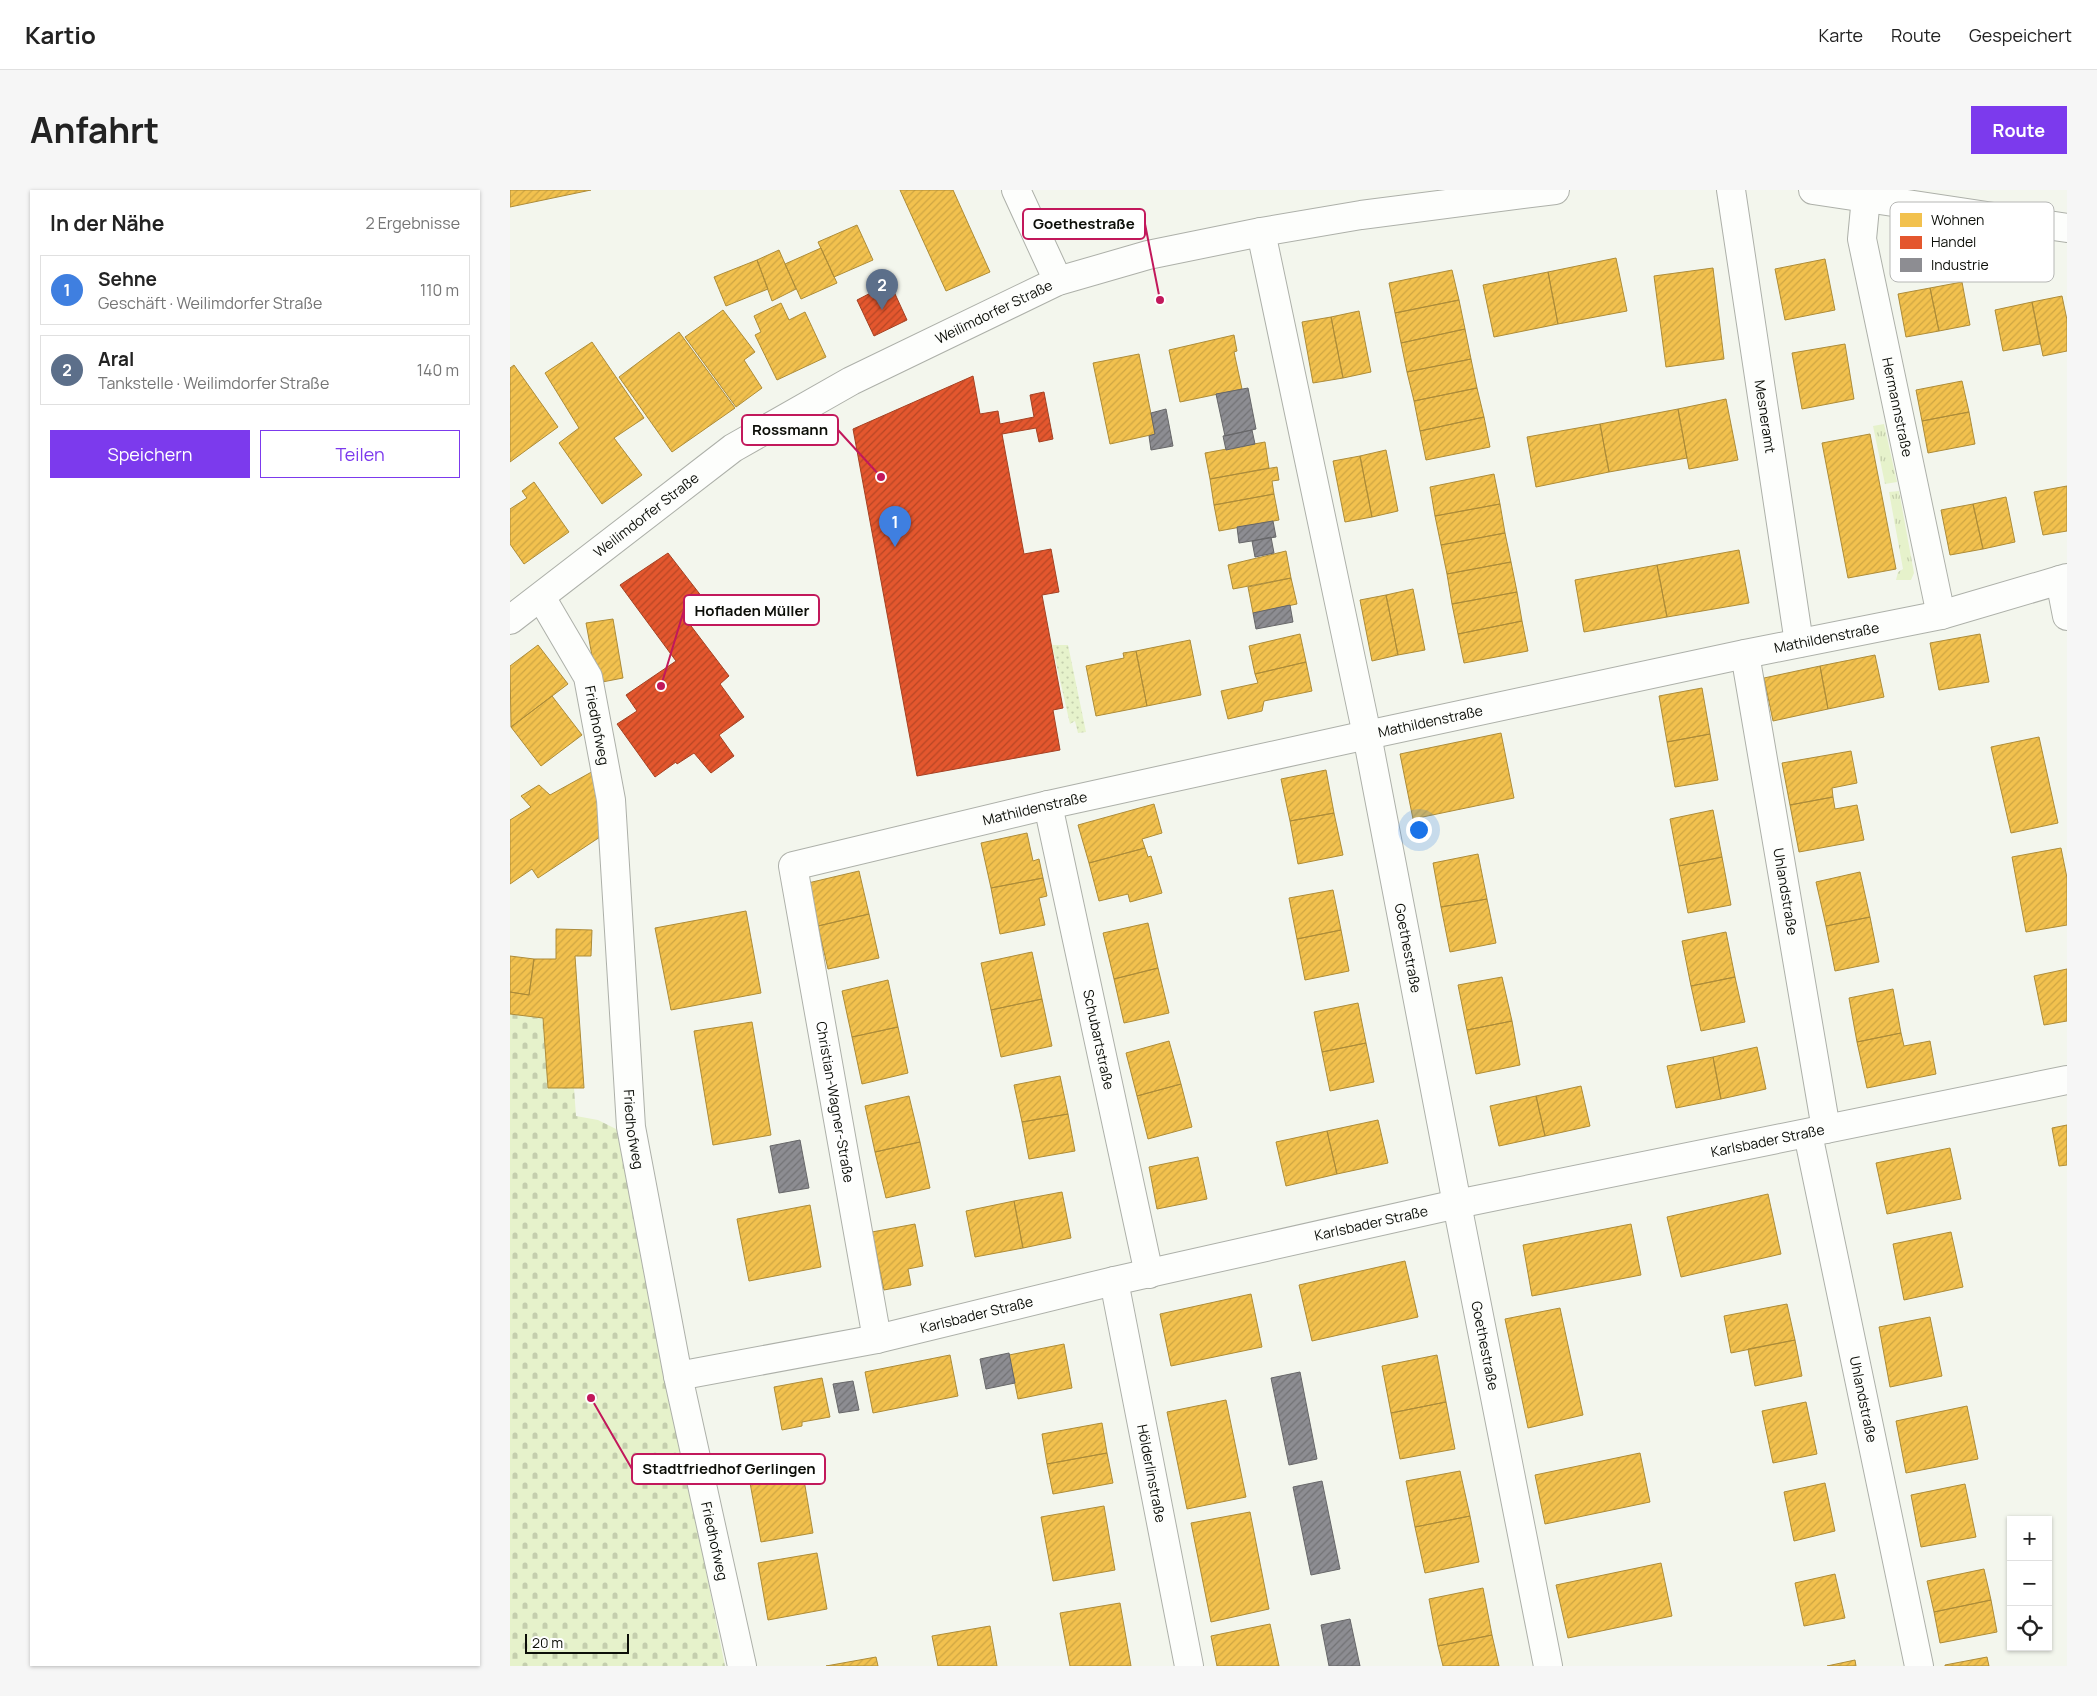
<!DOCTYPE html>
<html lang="de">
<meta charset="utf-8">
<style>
:root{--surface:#fff;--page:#f6f6f6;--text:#222;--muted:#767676;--line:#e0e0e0;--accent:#7c3aed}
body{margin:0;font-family:Manrope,sans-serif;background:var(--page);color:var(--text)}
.controls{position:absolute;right:15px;bottom:15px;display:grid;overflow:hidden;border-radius:0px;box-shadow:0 1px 4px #0004}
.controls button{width:45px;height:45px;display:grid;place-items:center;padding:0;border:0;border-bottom:1px solid var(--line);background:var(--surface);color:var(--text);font:25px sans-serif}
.scale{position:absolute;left:15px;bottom:12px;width:104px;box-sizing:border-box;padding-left:5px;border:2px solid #0d0f09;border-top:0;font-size:14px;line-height:18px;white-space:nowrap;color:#0d0f09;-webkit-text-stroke:4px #fff;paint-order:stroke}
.you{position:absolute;left:908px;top:639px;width:18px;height:18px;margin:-12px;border:4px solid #fff;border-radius:50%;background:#1a73e8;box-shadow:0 0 0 8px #1a73e833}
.badge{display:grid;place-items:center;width:32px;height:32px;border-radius:50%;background:var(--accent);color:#fff;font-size:16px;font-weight:700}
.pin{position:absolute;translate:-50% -41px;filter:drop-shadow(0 1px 2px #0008)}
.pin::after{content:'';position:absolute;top:26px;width:18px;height:15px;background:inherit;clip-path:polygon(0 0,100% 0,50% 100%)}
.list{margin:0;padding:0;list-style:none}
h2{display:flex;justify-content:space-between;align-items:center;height:65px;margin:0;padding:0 20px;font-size:21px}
h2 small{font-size:16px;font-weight:400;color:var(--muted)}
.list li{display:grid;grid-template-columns:32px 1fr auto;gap:15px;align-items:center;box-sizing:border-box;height:70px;margin:0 10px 10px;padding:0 10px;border:1px solid var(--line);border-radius:0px}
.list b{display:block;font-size:19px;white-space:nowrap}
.list p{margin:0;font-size:16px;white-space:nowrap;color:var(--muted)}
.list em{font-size:16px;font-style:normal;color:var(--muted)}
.actions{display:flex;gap:10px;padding:15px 20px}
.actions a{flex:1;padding:11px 0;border:1px solid var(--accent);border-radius:0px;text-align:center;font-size:18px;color:var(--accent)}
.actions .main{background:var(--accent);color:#fff}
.icon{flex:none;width:28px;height:28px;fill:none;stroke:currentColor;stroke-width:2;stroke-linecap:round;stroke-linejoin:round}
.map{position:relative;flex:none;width:1557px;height:1476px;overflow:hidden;border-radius:0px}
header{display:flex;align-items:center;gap:30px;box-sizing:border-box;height:70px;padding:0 25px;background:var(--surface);border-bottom:1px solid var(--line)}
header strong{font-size:24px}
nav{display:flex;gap:28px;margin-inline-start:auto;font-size:18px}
.intro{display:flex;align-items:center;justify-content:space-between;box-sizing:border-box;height:120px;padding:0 30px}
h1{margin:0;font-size:35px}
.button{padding:12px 22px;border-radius:0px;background:var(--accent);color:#fff;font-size:18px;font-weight:700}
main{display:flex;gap:30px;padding:0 30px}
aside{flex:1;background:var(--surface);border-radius:0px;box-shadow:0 1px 4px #0004}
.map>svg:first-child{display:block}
.grass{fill:url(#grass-tufts)}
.cemetery{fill:url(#cemetery-stones)}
.park{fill:url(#park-dots)}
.homes{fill:url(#homes-hatch);stroke:#ad8c39}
.shops{fill:url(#shops-hatch);stroke:#a44123}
.industry{fill:url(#industry-hatch);stroke:#676769}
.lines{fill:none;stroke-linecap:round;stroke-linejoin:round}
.street-casing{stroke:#adb0a9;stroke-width:30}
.secondary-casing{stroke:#adb0a9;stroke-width:30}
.street{stroke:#fdfefc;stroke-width:28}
.secondary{stroke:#fdfefc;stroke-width:28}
.labels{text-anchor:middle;stroke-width:5;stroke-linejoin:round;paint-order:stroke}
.street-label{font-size:14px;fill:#0d0f09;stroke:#fff}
.key{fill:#fff;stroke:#b6b7b5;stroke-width:1}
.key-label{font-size:14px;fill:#0d0f09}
.leader{fill:none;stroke:#c2185b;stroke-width:2}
.callout-dot{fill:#c2185b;stroke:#fff;stroke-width:2}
.callout{fill:#fff;stroke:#c2185b;stroke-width:2}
.callout-label{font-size:15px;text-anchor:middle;font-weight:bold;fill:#0d0f09}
</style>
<header>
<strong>Kartio</strong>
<nav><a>Karte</a><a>Route</a><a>Gespeichert</a></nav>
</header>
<div class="intro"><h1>Anfahrt</h1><a class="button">Route</a></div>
<main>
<aside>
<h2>In der Nähe<small>2 Ergebnisse</small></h2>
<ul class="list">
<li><span class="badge" style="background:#3f7fe0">1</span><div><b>Sehne</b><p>Geschäft · Weilimdorfer Straße</p></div><em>110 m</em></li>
<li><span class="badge" style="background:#5c6f8a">2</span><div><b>Aral</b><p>Tankstelle · Weilimdorfer Straße</p></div><em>140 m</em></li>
</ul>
<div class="actions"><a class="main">Speichern</a><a>Teilen</a></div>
</aside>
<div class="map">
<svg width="1557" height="1476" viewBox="0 0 1557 1476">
<defs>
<pattern id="grass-tufts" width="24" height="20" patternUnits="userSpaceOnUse" patternTransform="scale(1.25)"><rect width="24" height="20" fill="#e6f2cb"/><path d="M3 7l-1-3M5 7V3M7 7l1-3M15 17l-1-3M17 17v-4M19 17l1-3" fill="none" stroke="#c4cead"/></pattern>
<pattern id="cemetery-stones" width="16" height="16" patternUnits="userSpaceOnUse" patternTransform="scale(1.25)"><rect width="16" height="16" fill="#e6f2cb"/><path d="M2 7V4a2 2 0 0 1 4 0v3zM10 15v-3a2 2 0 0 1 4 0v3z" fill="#c4cead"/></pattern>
<pattern id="park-dots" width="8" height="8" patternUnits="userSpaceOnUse" patternTransform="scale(1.25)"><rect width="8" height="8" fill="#e6f2cb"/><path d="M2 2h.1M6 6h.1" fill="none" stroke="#c4cead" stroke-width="1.8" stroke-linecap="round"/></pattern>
<pattern id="homes-hatch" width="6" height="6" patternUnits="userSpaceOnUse" patternTransform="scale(1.25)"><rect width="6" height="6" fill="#f2c14e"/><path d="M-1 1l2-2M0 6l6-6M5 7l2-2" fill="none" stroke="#cea543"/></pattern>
<pattern id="shops-hatch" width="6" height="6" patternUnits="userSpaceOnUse" patternTransform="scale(1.25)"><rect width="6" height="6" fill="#e4572e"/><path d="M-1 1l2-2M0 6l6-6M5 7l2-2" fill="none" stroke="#b74625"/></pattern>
<pattern id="industry-hatch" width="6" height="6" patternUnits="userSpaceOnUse" patternTransform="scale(1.25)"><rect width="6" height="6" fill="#8d8d92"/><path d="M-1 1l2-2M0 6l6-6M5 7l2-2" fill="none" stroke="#727275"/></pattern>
</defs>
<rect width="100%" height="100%" fill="#f3f6ed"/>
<!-- grass -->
<path class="grass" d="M1374 234 1387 292 1375 294 1363 236Z
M1389 301 1404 383 1401 390H1386L1388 382 1393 379 1379 302Z"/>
<!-- cemetery -->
<path class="cemetery" d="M0 824 33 828 38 898H64L66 926 88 930 108 940 215 1476H0Z"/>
<!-- park -->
<path class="park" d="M542 455H558L576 542 568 543 565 531 560 534Z"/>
<!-- homes -->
<path class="homes" d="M0 0H81L0 17Z
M390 0H443L480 82 436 101Z
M347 35 363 70 324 87 308 52Z
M311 58 327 93 291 109 275 74Z
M269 60 286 99 262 111 247 70Z
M1106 68 1117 121 1048 134 1038 82Z
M1315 69 1325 120 1275 130 1265 79Z
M247 70 258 99 216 116 204 87Z
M1203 78 1214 169 1156 177 1144 86Z
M942 80 949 110 885 123 879 93Z
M1038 82 1048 134 984 147 973 95Z
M1452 92 1460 135 1429 141 1420 98Z
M1420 98 1429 141 1396 147 1388 104Z
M1552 106 1557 130V161L1533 166 1522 112Z
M949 110 955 139 891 153 885 123Z
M1522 112 1530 154 1493 161 1485 120Z
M271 113 279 130 295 122 316 167 267 190 245 145 251 142 244 126Z
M213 120 245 162 234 170 252 198 226 217 175 147Z
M849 121 861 182 833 188 821 127Z
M821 127 833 188 803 193 792 132Z
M955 139 961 169 897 182 891 153Z
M169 142 225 218 162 262 109 187Z
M724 145 727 161 724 162 732 199 670 212 659 160Z
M82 152 134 228 104 248 132 285 92 314 49 253 69 238 35 183Z
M1335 154 1344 209 1292 219 1282 163Z
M629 164 645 244 600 254 583 173Z
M961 169 967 198 904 211 897 182Z
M4 175 48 237 0 272V178Z
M1452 191 1459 222 1412 231 1406 200Z
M967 198 974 227 910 241 904 211Z
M1216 209 1228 270 1179 279 1168 219Z
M1168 219 1177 268 1099 282 1090 234Z
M1459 222 1465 254 1418 263 1412 231Z
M974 227 980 257 916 270 910 241Z
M1090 234 1099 282 1026 297 1017 247Z
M1360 244 1386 379 1338 388 1312 253Z
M755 252 759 278 700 289 695 263Z
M876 260 888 321 862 327 850 266Z
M850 266 862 327 835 332 823 271Z
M767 277 769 290 762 291 764 304 704 315 700 289Z
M984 284 990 314 925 326 920 297Z
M24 292 59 342 14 374 0 354V319L17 308 12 301Z
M1557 296V341L1533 345 1524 302Z
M764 304 769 330 709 341 704 315Z
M1496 307 1505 352 1473 359 1463 314Z
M990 314 995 343 931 355 925 326Z
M1463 314 1473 359 1440 365 1431 320Z
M995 343 1001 372 937 384 931 355Z
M1229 360 1239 413 1157 427 1147 375Z
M776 361 781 388 723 399 718 375Z
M1001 372 1007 402 942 414 937 384Z
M1147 375 1157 427 1074 442 1065 390Z
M781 388 787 414 743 423 738 397Z
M903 399 915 460 888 465 876 405Z
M1007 402 1012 431 948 444 942 414Z
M876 405 888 465 862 471 850 410Z
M103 429 113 488 87 493 76 433Z
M1012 431 1018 461 954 473 948 444Z
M790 444 796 472 745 484 739 456Z
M1470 444 1479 492 1429 500 1420 453Z
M680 450 691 505 637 516 626 461Z
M28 455 58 494 1 537 0 476Z
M626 461 637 516 586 526 576 476 614 468 613 463Z
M1365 465 1374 507 1318 519 1310 476Z
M796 472 802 501 754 511 752 521 718 529 711 501 748 493 745 484Z
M1310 476 1318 519 1263 531 1254 488Z
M1192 498 1200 544 1157 552 1149 506Z
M42 506 72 545 31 576 1 537Z
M991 543 1004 608 903 629 890 564Z
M1200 544 1208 590 1165 597 1157 552Z
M1529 547 1548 633 1501 643 1481 557Z
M1341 561 1347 593 1322 598 1323 607 1280 615 1272 573Z
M87 579 96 643 28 688 22 679 0 694V630L21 617 11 606 29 595 40 605Z
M816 580 824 623 780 631 771 589Z
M1323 607 1325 619 1347 615 1354 650 1289 662 1280 615Z
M644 614 652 643 632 649 635 658 579 673 568 635Z
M1203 620 1212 667 1169 676 1160 629Z
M824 623 833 665 788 674 780 631Z
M517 643 523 671 529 669 533 688 481 698 471 653Z
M635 658 638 667 641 666 652 703 620 712 618 704 589 711 579 673Z
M1551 658 1557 688V735L1516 742 1502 667Z
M968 664 977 709 931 717 923 673Z
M1212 667 1221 715 1178 723 1169 676Z
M349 681 359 724 308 736 298 693Z
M1350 682 1360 727 1316 736 1306 692Z
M533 688 537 706 529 708 535 735 490 744 481 698Z
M823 700 831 740 787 749 779 708Z
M977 709 986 753 940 762 931 717Z
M236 721 251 803 161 820 145 738Z
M359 724 369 768 318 779 308 736Z
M1360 727 1369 772 1325 781 1316 736Z
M638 733 648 778 604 789 593 743Z
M46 739 82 740 81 766H65L74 898H38L33 828 0 824V802L19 805 24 769H46Z
M831 740 839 781 795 790 787 749Z
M1216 742 1225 787 1181 796 1172 751Z
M522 762 532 809 481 820 471 773Z
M0 766 24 769 19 805 0 802Z
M648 778 659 823 614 833 604 789Z
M1557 779V831L1534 835 1524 786Z
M992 787 1002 831 957 840 948 795Z
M1225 787 1235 832 1191 841 1181 796Z
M378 790 388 837 342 847 332 801Z
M1383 799 1391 843 1347 852 1339 808Z
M532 809 542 856 491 867 481 820Z
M848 813 856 853 812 862 804 822Z
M1002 831 1010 875 966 884 957 840Z
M242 832 261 945 203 955 184 841Z
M388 837 398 883 352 894 342 847Z
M1391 843 1394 856 1420 851 1426 884 1357 898 1347 852Z
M659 851 671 894 627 906 616 863Z
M856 853 864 892 820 901 812 862Z
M1247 857 1256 899 1211 909 1203 867Z
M1203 867 1211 909 1166 918 1157 876Z
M550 886 558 924 512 932 504 895Z
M671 894 682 937 638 949 627 906Z
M1071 896 1080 936 1035 946 1026 906Z
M399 906 410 952 365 962 355 916Z
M1026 906 1035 946 989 956 980 916Z
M558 924 565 961 519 969 512 932Z
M868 930 878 973 827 984 817 941Z
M1557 935V975L1549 976 1542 938Z
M817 941 827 984 776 996 766 952Z
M410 952 420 998 376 1008 365 962Z
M1440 958 1451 1009 1377 1024 1366 973Z
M688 967 697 1009 647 1019 639 977Z
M552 1002 561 1048 513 1058 504 1011Z
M1258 1004 1271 1064 1171 1087 1157 1027Z
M504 1011 513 1058 465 1067 456 1021Z
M300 1015 311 1077 239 1091 227 1029Z
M405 1034 413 1076 398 1079 401 1095 374 1100 362 1042Z
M1121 1034 1131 1085 1022 1106 1013 1055Z
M1441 1042 1453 1097 1394 1110 1383 1054Z
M895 1071 908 1127 802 1151 789 1095Z
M741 1104 752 1157 661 1176 650 1124Z
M1277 1114 1285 1150 1221 1163 1214 1126Z
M1050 1118 1073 1225 1018 1238 995 1129Z
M1420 1127 1432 1186 1380 1197 1369 1137Z
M1285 1150 1292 1186 1245 1196 1238 1159Z
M554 1154 562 1198 508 1209 499 1165Z
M440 1165 448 1206 363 1223 355 1182Z
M927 1165 936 1212 881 1223 872 1176Z
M312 1188 320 1227 292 1232V1236L272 1240 264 1197Z
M716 1210 736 1307 677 1319 657 1222Z
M936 1212 945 1259 890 1269 881 1223Z
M1296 1212 1307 1264 1263 1273 1252 1221Z
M1457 1216 1468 1269 1396 1283 1386 1231Z
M592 1233 597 1263 537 1274 532 1244Z
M597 1263 603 1293 543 1304 537 1274Z
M1130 1263 1140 1312 1035 1334 1025 1285Z
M950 1281 960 1326 905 1337 896 1291Z
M293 1284 303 1343 251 1352 240 1293Z
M1315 1293 1325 1341 1284 1351 1274 1302Z
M1455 1294 1466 1347 1411 1357 1401 1305Z
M594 1316 605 1380 543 1391 531 1327Z
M740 1322 759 1419 701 1432 681 1333Z
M960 1326 969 1372 915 1383 905 1337Z
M307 1363 317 1419 258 1430 248 1373Z
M1151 1373 1162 1426 1058 1448 1046 1395Z
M1474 1379 1481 1410 1424 1422 1417 1391Z
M1325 1384 1335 1428 1294 1436 1285 1393Z
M973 1398 982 1445 928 1456 919 1409Z
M1481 1410 1487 1442 1430 1453 1424 1422Z
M610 1413 621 1476H560L550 1423Z
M760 1434 769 1476H707L701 1446Z
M480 1436 487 1476H428L422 1446Z
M982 1445 989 1476H933L928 1456Z
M366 1467 368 1476H316Z
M1477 1467 1479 1476H1435V1475Z
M1345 1470 1346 1476H1317Z"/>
<!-- shops -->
<path class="shops" d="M380 93 397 130 364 146 347 110Z
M463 186 470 224 488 221 490 234 524 227 520 205 534 202 543 249 529 252 526 238 492 244 514 364 541 359 549 402 532 405 553 518 543 520 550 560 407 586 343 239Z
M158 363 199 416 178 432 219 486 210 494 234 527 209 545 224 566 201 583 184 563 167 574 166 572 145 587 107 534 127 521 116 505 166 471 110 395Z"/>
<!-- industry -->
<path class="industry" d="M738 198 746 239 715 246 706 204Z
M656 219 663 256 641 260 639 246 645 244 641 223Z
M742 240 745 254 716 260 713 246Z
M763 331 766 347 729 353 727 337Z
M761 347 764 363 745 367 742 351Z
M780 415 783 432 746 439 743 423Z
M290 950 299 998 269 1003 260 956Z
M499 1163 505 1193 476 1199 470 1169Z
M790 1182 807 1269 779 1275 761 1188Z
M343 1191 349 1220 329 1223 323 1194Z
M812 1291 830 1379 801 1385 783 1297Z
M840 1429 850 1476H819L811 1435Z"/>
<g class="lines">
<!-- street casing -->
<g class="street-casing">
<g id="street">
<path d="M506 0 548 91"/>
<path id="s1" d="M1221 0 1289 453"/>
<path id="s2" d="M1356 7 1352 49 1431 425"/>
<path id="s3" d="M751 42 857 545 947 1014 1038 1476"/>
<path d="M1550 390 1557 426"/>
<path id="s4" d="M31 407 78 487 101 610 121 937 168 1186 232 1476"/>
<path id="s5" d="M1235 464 1316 939"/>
<path id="s6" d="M538 615 639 1084"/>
<path id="s7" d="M1298 944 1409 1476"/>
<path id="s8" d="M604 1091 679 1476"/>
<path id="s9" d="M367 1149 283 676 538 615 857 545 1235 464 1431 425 1557 388"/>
<path id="s10" d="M168 1186 367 1149 604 1091 947 1014 1557 890"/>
</g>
</g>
<!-- secondary casing -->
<g class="secondary-casing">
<g id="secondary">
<path d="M1303 0 1557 38"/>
<path id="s11" d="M0 430 223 258 341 191 548 91 638 65 751 42 851 25 1045 0"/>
</g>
</g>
<!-- street -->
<use href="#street" class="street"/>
<!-- secondary -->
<use href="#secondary" class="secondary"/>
</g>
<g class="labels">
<!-- street labels -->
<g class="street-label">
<text dy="5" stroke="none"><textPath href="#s11" startOffset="576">Weilimdorfer Straße</textPath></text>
<text dy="5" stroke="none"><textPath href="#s2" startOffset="214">Hermannstraße</textPath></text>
<text dy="5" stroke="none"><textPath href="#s1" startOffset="229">Mesneramt</textPath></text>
<text dy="5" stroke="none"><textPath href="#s11" startOffset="172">Weilimdorfer Straße</textPath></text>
<text dy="5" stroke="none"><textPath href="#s9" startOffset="1539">Mathildenstraße</textPath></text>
<text dy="5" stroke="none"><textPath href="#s9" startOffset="1134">Mathildenstraße</textPath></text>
<text dy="5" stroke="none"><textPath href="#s4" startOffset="142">Friedhofweg</textPath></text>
<text dy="5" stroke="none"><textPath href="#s9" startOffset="729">Mathildenstraße</textPath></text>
<text dy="5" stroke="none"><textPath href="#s5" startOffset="241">Uhlandstraße</textPath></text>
<text dy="5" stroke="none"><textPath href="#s3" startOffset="731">Goethestraße</textPath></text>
<text dy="5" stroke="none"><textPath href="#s6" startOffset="240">Schubartstraße</textPath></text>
<text transform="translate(325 912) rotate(80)" y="5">Christian-Wagner-Straße</text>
<text dy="5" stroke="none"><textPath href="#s4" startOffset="548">Friedhofweg</textPath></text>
<text dy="5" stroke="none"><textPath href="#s10" startOffset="1115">Karlsbader Straße</textPath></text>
<text dy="5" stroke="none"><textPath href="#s10" startOffset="710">Karlsbader Straße</textPath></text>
<text dy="5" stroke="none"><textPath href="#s10" startOffset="305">Karlsbader Straße</textPath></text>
<text dy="5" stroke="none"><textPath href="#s3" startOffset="1136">Goethestraße</textPath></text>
<text dy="5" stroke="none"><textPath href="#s7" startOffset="271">Uhlandstraße</textPath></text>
<text dy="5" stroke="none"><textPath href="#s8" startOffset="196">Hölderlinstraße</textPath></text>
<text dy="5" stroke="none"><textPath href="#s4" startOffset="968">Friedhofweg</textPath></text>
</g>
</g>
<!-- legend -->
<rect x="1380" y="12" width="164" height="80" rx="8" class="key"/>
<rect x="1390" y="23" width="22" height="14" fill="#f2c14e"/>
<rect x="1390" y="46" width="22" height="13" fill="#e4572e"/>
<rect x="1390" y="68" width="22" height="14" fill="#8d8d92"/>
<g class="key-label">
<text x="1421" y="35">Wohnen</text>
<text x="1421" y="57">Handel</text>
<text x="1421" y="80">Industrie</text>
</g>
<!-- callouts -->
<path class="leader" d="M650 110L635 34M371 287L328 240M151 496L174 420M81 1208L122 1279"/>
<g class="callout-dot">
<circle cx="650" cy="110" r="5"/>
<circle cx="371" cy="287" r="5"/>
<circle cx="151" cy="496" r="5"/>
<circle cx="81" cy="1208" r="5"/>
</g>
<g class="callout">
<rect x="513" y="19" width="122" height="30" rx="5"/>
<rect x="232" y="225" width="96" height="30" rx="5"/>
<rect x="174" y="405" width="135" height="30" rx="5"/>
<rect x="122" y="1264" width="193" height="30" rx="5"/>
</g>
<g class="callout-label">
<text x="574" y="39">Goethestraße</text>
<text x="280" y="245">Rossmann</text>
<text x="242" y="426">Hofladen Müller</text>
<text x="219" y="1284">Stadtfriedhof Gerlingen</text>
</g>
</svg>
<div class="controls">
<button>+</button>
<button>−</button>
<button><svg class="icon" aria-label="locate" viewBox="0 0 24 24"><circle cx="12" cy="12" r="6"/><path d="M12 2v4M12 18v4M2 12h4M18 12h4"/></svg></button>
</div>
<div class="scale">20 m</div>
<div class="you"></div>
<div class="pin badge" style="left:385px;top:357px;background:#3f7fe0">1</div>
<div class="pin badge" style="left:372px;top:120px;background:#5c6f8a">2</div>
</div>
</main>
